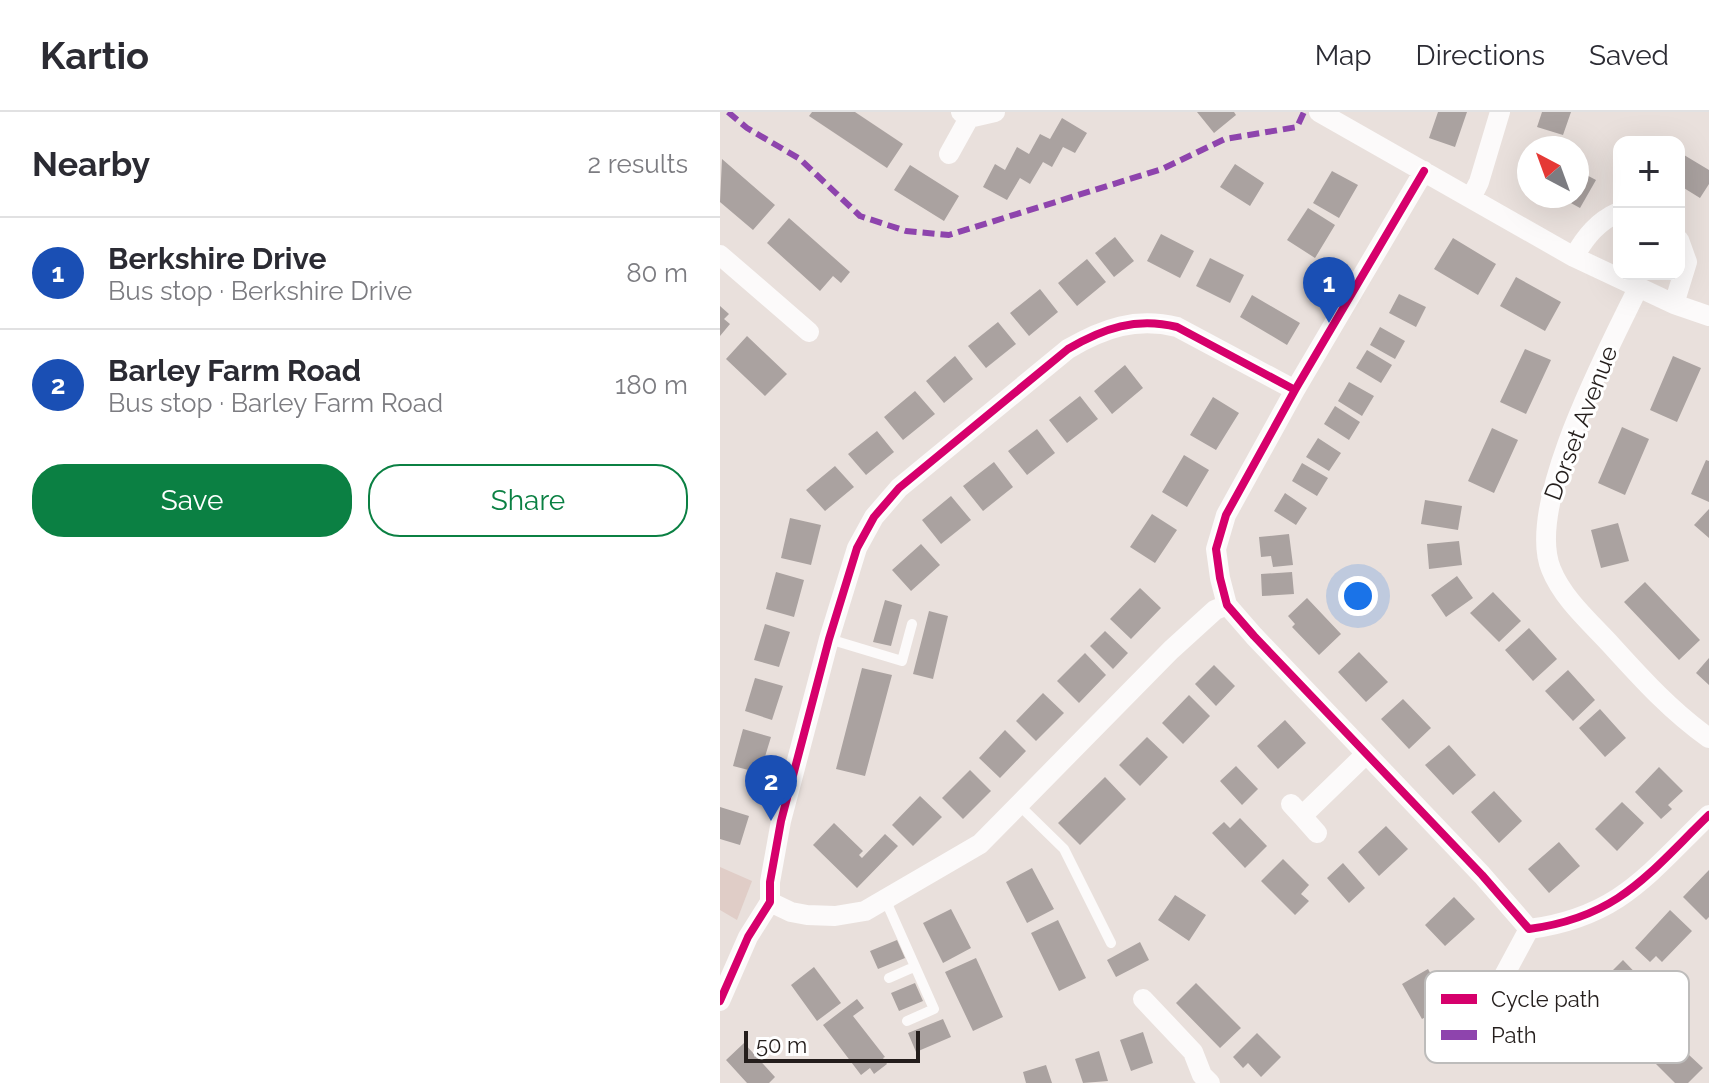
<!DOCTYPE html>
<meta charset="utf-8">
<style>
:root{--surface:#fff;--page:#f7f7f7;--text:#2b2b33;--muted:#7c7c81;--line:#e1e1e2;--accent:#0b8043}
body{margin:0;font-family:Raleway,sans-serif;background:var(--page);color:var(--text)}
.controls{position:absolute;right:24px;top:24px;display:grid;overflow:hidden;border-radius:16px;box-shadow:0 8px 32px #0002}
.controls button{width:72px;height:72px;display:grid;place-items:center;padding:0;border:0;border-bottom:2px solid var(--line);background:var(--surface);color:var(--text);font:40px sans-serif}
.compass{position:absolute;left:797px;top:24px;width:72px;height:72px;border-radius:50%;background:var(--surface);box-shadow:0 8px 32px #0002;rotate:319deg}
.scale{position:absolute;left:24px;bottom:20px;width:176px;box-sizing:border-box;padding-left:8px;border:4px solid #241e1c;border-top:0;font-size:22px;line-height:28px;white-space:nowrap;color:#241e1c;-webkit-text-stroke:6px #fff;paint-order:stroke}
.you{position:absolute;left:638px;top:484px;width:28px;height:28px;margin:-20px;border:6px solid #fff;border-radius:50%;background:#1a73e8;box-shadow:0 0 0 12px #1a73e833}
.badge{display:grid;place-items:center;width:52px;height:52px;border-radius:50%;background:var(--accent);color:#fff;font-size:26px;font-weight:700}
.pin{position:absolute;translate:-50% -66px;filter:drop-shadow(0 2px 4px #0008)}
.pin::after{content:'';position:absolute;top:42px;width:28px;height:24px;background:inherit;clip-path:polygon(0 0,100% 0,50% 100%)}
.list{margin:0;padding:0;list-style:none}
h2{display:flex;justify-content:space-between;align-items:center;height:104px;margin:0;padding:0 32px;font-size:34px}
h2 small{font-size:26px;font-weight:400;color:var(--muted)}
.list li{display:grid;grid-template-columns:52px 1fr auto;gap:24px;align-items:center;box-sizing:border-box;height:112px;padding:0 32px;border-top:2px solid var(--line)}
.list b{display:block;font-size:30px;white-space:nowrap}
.list p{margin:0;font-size:26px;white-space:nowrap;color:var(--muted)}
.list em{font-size:26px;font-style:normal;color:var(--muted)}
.actions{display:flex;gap:16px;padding:24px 32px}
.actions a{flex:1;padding:18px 0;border:2px solid var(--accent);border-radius:32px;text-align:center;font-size:28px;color:var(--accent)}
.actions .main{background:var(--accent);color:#fff}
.map{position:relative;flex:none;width:989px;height:971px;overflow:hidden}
header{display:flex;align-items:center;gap:48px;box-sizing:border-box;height:112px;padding:0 40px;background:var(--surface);border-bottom:2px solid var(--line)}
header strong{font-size:38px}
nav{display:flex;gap:44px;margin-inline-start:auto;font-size:28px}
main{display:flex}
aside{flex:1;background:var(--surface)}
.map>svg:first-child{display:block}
.green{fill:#e0cdc7}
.building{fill:#aaa2a0}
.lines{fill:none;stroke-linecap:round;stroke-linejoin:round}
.lane{stroke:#fcfafa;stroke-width:10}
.street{stroke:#fcfafa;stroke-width:20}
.quiet{stroke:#8e44ad;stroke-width:6;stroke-dasharray:12 6;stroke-linecap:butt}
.cycleway-casing{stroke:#fff;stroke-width:13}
.cycleway{stroke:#d6006c;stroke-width:8}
.labels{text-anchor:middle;stroke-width:6;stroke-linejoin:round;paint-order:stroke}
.street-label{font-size:24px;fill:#241e1c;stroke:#fff}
.key{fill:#fff;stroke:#bdbcbb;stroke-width:2}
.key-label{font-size:22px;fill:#241e1c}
</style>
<header>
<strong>Kartio</strong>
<nav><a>Map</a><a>Directions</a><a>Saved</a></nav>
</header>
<main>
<aside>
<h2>Nearby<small>2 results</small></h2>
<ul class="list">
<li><span class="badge" style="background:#1a4fb4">1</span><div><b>Berkshire Drive</b><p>Bus stop · Berkshire Drive</p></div><em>80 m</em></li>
<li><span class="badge" style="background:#1a4fb4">2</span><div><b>Barley Farm Road</b><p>Bus stop · Barley Farm Road</p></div><em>180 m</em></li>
</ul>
<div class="actions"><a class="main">Save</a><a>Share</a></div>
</aside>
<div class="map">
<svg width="989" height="971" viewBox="0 0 989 971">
<rect width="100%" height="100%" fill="#e9e0dc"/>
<!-- green -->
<path class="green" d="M0 755 32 769 17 808 0 798Z"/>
<!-- building -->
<path class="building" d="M92 0H135L183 32 167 56 89 4Z
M477 0H514L516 3 494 21Z
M718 0H747L735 35 709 26Z
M822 0H851L843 23 817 15Z
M342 6 367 21 355 41 343 35 332 55 323 50 310 72 300 66 287 88 263 75 275 52 285 58 297 35 309 42 320 22 330 27Z
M964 43 989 58V72L980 86 959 73V51Z
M2 47 55 93 33 118 0 90Z
M515 52 544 71 530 94 500 75Z
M190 53 239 84 224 109 174 78Z
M857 58 876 68 860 96 838 84H857Z
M612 59 638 73 619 106 593 91Z
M588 96 615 113 595 146 567 128Z
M69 106 130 160 121 171 113 164 100 179 47 131Z
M441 122 474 139 460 166 427 149Z
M395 125 414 149 394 165 375 141Z
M733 126 776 152 758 183 714 157Z
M490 146 524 163 510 191 476 174Z
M367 147 386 170 357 194 338 171Z
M796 165 841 190 825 219 780 194Z
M320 177 338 200 309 224 290 201Z
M679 182 706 195 696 215 669 201Z
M532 183 580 211 567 233 520 205Z
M0 194 9 202 4 207 10 212 0 224Z
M278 210 296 232 266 256 248 234Z
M660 215 685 229 675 247 650 233Z
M27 224 67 262 45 284 6 247Z
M805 237 831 248 806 302 780 290Z
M647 238 672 253 661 271 636 256Z
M235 244 253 267 224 291 206 269Z
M953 244 981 256 957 310 930 298Z
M405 253 423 276 392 302 374 279Z
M629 270 654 284 642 304 618 289Z
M195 279 215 302 183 328 164 305Z
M360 284 378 307 347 331 329 308Z
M493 285 519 301 496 338 470 323Z
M615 294 640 310 629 328 604 312Z
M902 315 929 327 905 383 878 371Z
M772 316 798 328 774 381 748 369Z
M317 317 335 341 307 363 288 339Z
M157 319 174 340 146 363 128 342Z
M598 326 621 341 609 359 586 345Z
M464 343 489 358 467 395 442 380Z
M986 348 989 349V390L971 382Z
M274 350 293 375 263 399 243 374Z
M582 351 608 366 597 384 572 369Z
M115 354 134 375 105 399 86 378Z
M565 381 587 396 576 413 554 399Z
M231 384 251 408 221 432 202 408Z
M705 388 742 394 738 418 701 412Z
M989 397V426L974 413Z
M432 402 457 418 435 451 410 435Z
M70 406 101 413 91 453 61 446Z
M898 411 909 449 881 456 871 418Z
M569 422 573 453 553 455 551 444 541 445 539 425Z
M739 429 742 453 709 457 707 432Z
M201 432 220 453 191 479 172 458Z
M56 460 84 468 74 505 46 497Z
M572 460 574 482 542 484 541 462Z
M737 464 753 486 726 505 711 483Z
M925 470 980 528 959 548 904 490Z
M420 476 441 496 411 527 390 507Z
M773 480 801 509 779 530 750 501Z
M587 486 621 522 599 543 572 515 575 512 568 504Z
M165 488 182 493 171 534 153 530Z
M209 499 228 504 213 567 193 562Z
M45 512 70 520 59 555 34 548Z
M809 516 837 547 813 569 785 538Z
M385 519 408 541 393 557 370 534Z
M639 540 668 570 646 590 618 560Z
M365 541 386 563 359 591 337 569Z
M989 546V573L976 561Z
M494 553 515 574 496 594 475 572Z
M142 556 172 563 145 664 116 657Z
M848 558 875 588 853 609 825 579Z
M35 566 63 574 52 608 25 599Z
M323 581 344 601 316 629 296 609Z
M469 583 490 604 463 632 442 611Z
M683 587 711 616 689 637 661 607Z
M880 597 906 626 885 645 859 616Z
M565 608 586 631 558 657 537 634Z
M23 617 51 625 40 661 13 654Z
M285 618 306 639 280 666 259 646Z
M427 625 448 645 420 674 399 653Z
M729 633 756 663 733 683 705 653Z
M516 654 538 677 522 693 500 669Z
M939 655 963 679 948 693 952 697 941 707 915 680Z
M250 658 271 679 243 707 222 686Z
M385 665 406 687 360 733 338 711Z
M774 679 802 709 779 731 751 700Z
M200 684 222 705 193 734 172 713Z
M902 690 924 711 897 739 875 717Z
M0 695 29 704 20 733 0 727Z
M520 706 547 734 525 756 492 721 504 710 510 716Z
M114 711 143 739 139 743 142 746 165 722 178 734 137 776 93 733Z
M666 714 688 737 659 764 638 740Z
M839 730 860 754 829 781 808 757Z
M563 747 589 773 581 782 589 789 575 803 541 769Z
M623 751 645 776 629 791 607 766Z
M312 756 334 797 307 811 286 770Z
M989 758V805L986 808 963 785Z
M455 783 486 803 469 829 438 808Z
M734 785 755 807 725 834 705 813Z
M231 797 251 836 223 851 203 811Z
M950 798 972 819 942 850 936 844 930 850 915 836Z
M338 808 366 866 339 879 311 821Z
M177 828 185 846 158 857 150 839Z
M420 830 429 848 396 865 387 848Z
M256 846 283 905 253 919 225 860Z
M903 848 930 876 917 889 909 880 893 897 874 877Z
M94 855 121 891 97 909 71 873Z
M708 857 728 893 702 907 682 872Z
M195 871 203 889 179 899 171 881Z
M476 871 521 916 500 936 456 891Z
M137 887 144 896 133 904 165 945 163 946 167 952 154 962 150 956 141 963 103 913Z
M223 907 231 925 196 940 188 921Z
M423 920 433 951 411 959 400 928Z
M537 921 561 945 541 965 528 951 523 956 513 945Z
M954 929 983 956 968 971H955L934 950Z
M24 931 55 965 49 971H27L6 948Z
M379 939 388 969 363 971 355 947Z
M326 953 332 971H306L303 960Z"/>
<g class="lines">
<!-- lane -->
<path class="lane" d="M109 527 182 549 192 512
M300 694 344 737 391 831
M165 787 214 897 187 909
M169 866 194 855"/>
<!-- street -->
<path class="street" d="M241 0 249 6 275 0
M599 0 854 145 954 192 989 204
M229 42 249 6
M704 59 575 278 506 403 496 437 500 466 507 493 534 524 762 763 809 817C899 805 928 762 989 703
M751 86 759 70 780 0
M0 143 89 220
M854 145C865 125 878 109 899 100
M918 176C888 238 805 393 831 457 843 487 870 510 892 534 922 567 952 600 989 626
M954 192 967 150 959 128
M571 692 582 704 646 642
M582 704 597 721
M50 790 71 800 87 803 115 804 145 799 260 732 451 538 495 498 507 493
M780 871 809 817
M423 887 473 940 482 963 490 971
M0 889 28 825 50 790V770L61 709 109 527 137 436 154 405 179 376 348 237C384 216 416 205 457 215L575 278"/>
<!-- quiet -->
<path class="quiet" d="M8 0 27 16 80 47 140 104 186 119 229 123 442 57 505 27 577 15 584 0"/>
<!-- cycleway casing -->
<g class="cycleway-casing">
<path id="cycleway" d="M704 59 575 278 506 403 496 437 500 466 507 493 534 524 762 763 809 817C899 805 928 762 989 703
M0 889 28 825 50 790V770L61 709 109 527 137 436 154 405 179 376 348 237C384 216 416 205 457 215L575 278"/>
</g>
<!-- cycleway -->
<use href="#cycleway" class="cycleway"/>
</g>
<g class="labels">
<!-- street labels -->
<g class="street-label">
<text transform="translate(861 311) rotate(-69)" y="8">Dorset Avenue</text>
</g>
</g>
<!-- legend -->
<rect x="705" y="859" width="264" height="92" rx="12" class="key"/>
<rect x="721" y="882" width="36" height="10" fill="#d6006c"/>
<rect x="721" y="918" width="36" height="10" fill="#8e44ad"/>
<g class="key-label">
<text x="771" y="895">Cycle path</text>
<text x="771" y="931">Path</text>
</g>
</svg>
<div class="controls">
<button>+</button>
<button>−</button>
</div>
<svg class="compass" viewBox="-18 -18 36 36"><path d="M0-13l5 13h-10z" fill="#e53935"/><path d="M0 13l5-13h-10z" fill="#7c7c81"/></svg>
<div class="scale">50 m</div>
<div class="you"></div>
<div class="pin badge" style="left:609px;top:211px;background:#1a4fb4">1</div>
<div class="pin badge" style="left:51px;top:709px;background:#1a4fb4">2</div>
</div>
</main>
